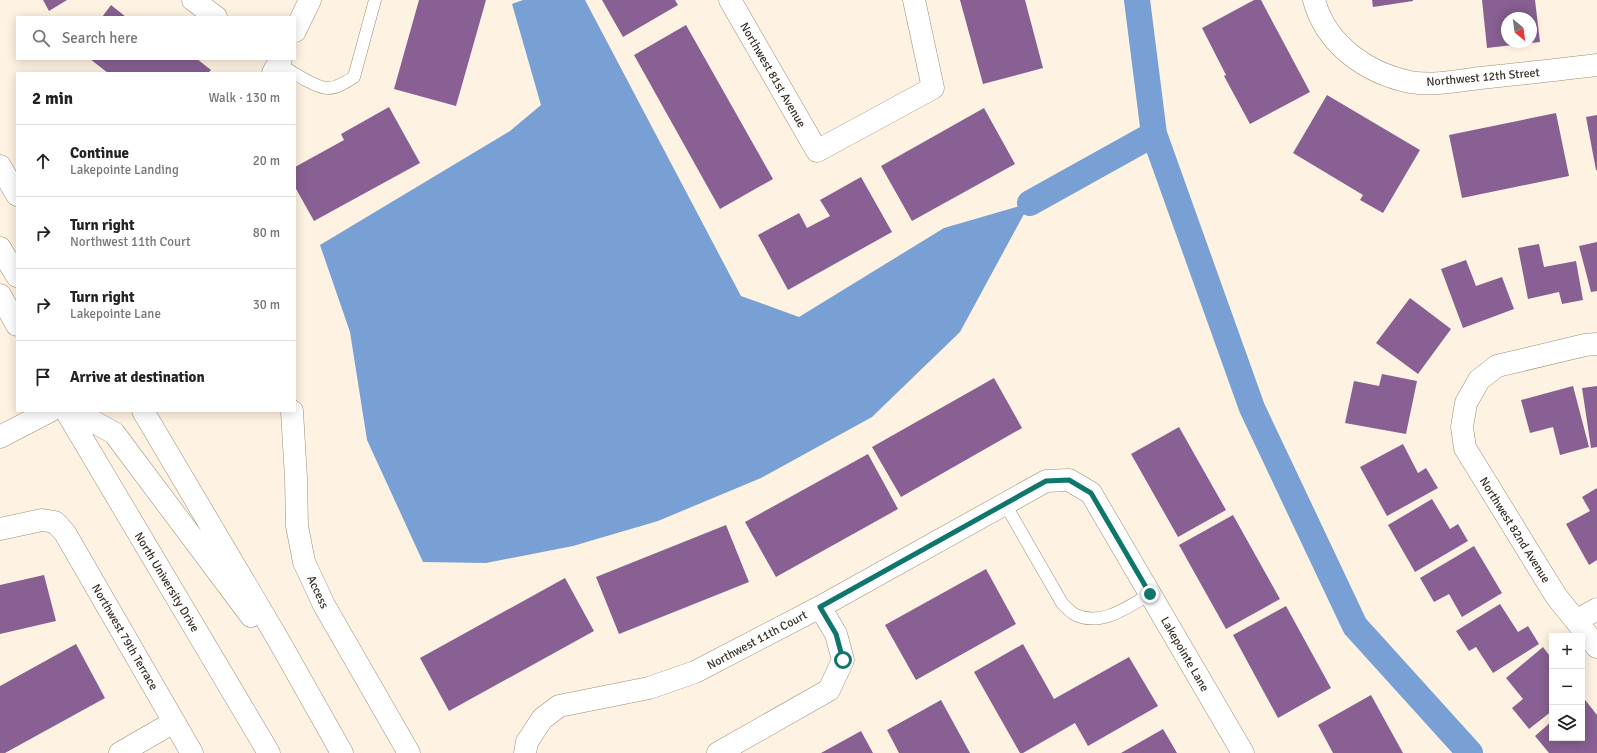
<!DOCTYPE html>
<meta charset="utf-8">
<style>
:root{--surface:#fff;--page:#f2f2f2;--text:#222;--muted:#767676;--line:#e0e0e0}
body{margin:0;font-family:Signika,sans-serif;background:var(--page);color:var(--text)}
.controls{position:absolute;right:12px;bottom:12px;display:grid;overflow:hidden;border-radius:0px;box-shadow:0 2px 10px #0003}
.controls button{width:36px;height:36px;display:grid;place-items:center;padding:0;border:0;border-bottom:1px solid var(--line);background:var(--surface);color:var(--text);font:20px sans-serif}
.compass{position:absolute;left:1501px;top:12px;width:36px;height:36px;border-radius:50%;background:var(--surface);box-shadow:0 2px 10px #0003;rotate:151deg}
.stop{position:absolute;width:12px;height:12px;margin:-9px;border:3px solid #0f766e;border-radius:50%;background:#fff}
.stop.end{background:#0f766e;border-color:#fff;box-shadow:0 1px 4px #0008}
.list{margin:0;padding:0;list-style:none}
h2{display:flex;justify-content:space-between;align-items:center;height:52px;margin:0;padding:0 16px;font-size:17px}
h2 small{font-size:13px;font-weight:400;color:var(--muted)}
.list li{display:grid;grid-template-columns:26px 1fr auto;gap:12px;align-items:center;box-sizing:border-box;height:72px;padding:0 16px;border-top:1px solid var(--line)}
.list b{display:block;font-size:15px;white-space:nowrap}
.list p{margin:0;font-size:13px;white-space:nowrap;color:var(--muted)}
.list em{font-size:13px;font-style:normal;color:var(--muted)}
.icon{flex:none;width:22px;height:22px;fill:none;stroke:currentColor;stroke-width:2;stroke-linecap:round;stroke-linejoin:round}
.map{position:relative;flex:none;width:1597px;height:753px;overflow:hidden}
.search{position:absolute;background:var(--surface);box-shadow:0 2px 10px #0003;left:16px;top:16px;width:280px;height:44px;display:flex;align-items:center;gap:10px;box-sizing:border-box;padding:0 14px;border-radius:0px;color:var(--muted);font-size:15px}
.panel{position:absolute;background:var(--surface);box-shadow:0 2px 10px #0003;left:16px;top:72px;width:280px;height:340px;border-radius:0px}
.map>svg:first-child{display:block}
.water{fill:#78a0d5}
.lines{fill:none;stroke-linecap:round;stroke-linejoin:round}
.canal{stroke:#78a0d5;stroke-width:26}
.building{fill:#886093;fill-rule:evenodd}
.lane-casing{stroke:#9e8c75;stroke-width:13}
.street-casing{stroke:#9e8c75;stroke-width:23}
.primary-casing{stroke:#9e8c75;stroke-width:23}
.lane{stroke:#fff;stroke-width:12}
.street{stroke:#fff;stroke-width:22}
.primary{stroke:#fff;stroke-width:22}
.route{stroke:#0f766e;stroke-width:5}
.labels{text-anchor:middle;stroke-width:4;stroke-linejoin:round;paint-order:stroke}
.street-label{font-size:12px;fill:#393127;stroke:#fff}
</style>
<div class="map">
<svg width="1597" height="753" viewBox="0 0 1597 753">
<rect width="100%" height="100%" fill="#fef2e2"/>
<!-- water -->
<path class="water" d="M523 0H585L741 296 799 317 944 228 1030 203 960 332 872 417 761 478 658 521 573 546 486 563 423 562 367 440 350 332 320 245 510 131 541 105 512 4Z"/>
<g class="lines">
<!-- canal -->
<path class="canal" d="M1137 0 1154 134 1252 408 1355 626 1470 753
M1030 203 1154 134"/>
</g>
<!-- building -->
<path class="building" d="M43 0H67L49 11Z
M419 0H486L456 106 394 89Z
M602 0H675L678 5 623 37Z
M960 0H1025L1043 68 983 84Z
M1254 0H1261L1310 92 1250 124 1224 76 1226 75 1202 28Z
M1372 0H1413V1L1373 7Z
M1482 0H1535L1540 42 1487 48ZM1507 18H1531V42H1507Z
M111 5 126 17H102Z
M686 25 773 179 720 209 634 55Z
M90 59H197L211 70 208 73H108Z
M1327 95 1420 150 1383 213 1360 200 1363 195 1293 153Z
M389 107 420 163 314 221 295 187V167L344 140 341 134Z
M984 108 1015 164 912 221 881 166Z
M1556 113 1569 176 1462 198 1449 135Z
M1597 115V170H1596L1586 117Z
M861 177 892 232 788 290 758 235 799 213 807 228 830 216 820 200Z
M1597 242V291L1591 292 1579 246Z
M1539 244 1544 267 1576 261 1583 300 1562 304 1559 292 1528 299 1518 248Z
M1466 260 1476 286 1502 277 1514 309 1463 328 1441 269Z
M1410 298 1451 329 1418 374 1376 343Z
M1382 374 1417 381 1406 434 1345 423 1354 381 1379 386Z
M994 378 1022 428 901 497 872 447Z
M1573 386 1589 447 1560 455 1553 427 1530 433 1521 400Z
M1597 386V447L1591 448 1582 388Z
M1179 427 1226 510 1178 537 1131 454Z
M1403 444 1418 473 1426 468 1438 488 1387 516 1360 467Z
M868 454 898 509 776 577 745 522Z
M1597 488V560L1589 565 1566 524 1590 511 1582 497Z
M1432 499 1450 529 1458 524 1468 541 1415 572 1388 525Z
M1233 515 1280 599 1226 629 1179 545Z
M726 525 749 582 619 634 596 577Z
M1474 546 1502 593 1462 617 1449 594 1434 602 1420 578Z
M986 569 1016 624 916 680 885 625Z
M44 575 56 621 0 634V585Z
M565 578 594 631 449 711 420 658Z
M1500 604 1518 632 1528 626 1539 644 1493 673 1476 647 1469 651 1456 631Z
M1286 606 1331 688 1278 718 1233 635Z
M76 644 105 698 5 753H0V686Z
M1023 644 1054 699 1129 657 1158 706 1088 746 1075 723 1023 753H1020L974 672Z
M1543 647 1552 659V711L1529 729 1512 708 1523 699 1506 678Z
M1371 695 1403 753H1333L1318 725Z
M1582 696 1597 715V753H1549L1535 736 1552 721V738H1582Z
M941 700 970 753H899L887 730Z
M1163 729 1177 753H1121Z
M861 731 873 753H821Z"/>
<g class="lines">
<!-- lane casing -->
<g class="lane-casing">
<path id="lane" d="M279 64C289 70 317 89 328 88 337 88 346 82 354 77L375 0
M1005 504 1062 603C1066 607 1071 613 1076 615 1102 627 1129 606 1150 594"/>
</g>
<!-- street casing -->
<g class="street-casing">
<path id="street" d="M193 0 216 17
M730 0 817 151 933 88 914 0
M1314 0C1326 45 1367 73 1410 82 1433 86 1457 81 1480 78 1519 74 1558 70 1597 65
M295 31 310 0
M273 73 281 59
M1597 344 1585 345 1497 366 1479 380 1466 403 1462 427 1465 448 1556 596 1597 647
M292 411 296 478 297 526 304 562 324 605 409 753
M0 437 50 411
M0 529 42 520 55 522 65 533 192 753
M1576 621 1597 609
M120 753 174 722
M525 753 527 742 542 719 559 706 649 688 695 672 820 607 1046 481 1069 480 1091 493 1243 753
M718 753 829 690 843 660 836 634 820 607"/>
</g>
<!-- primary casing -->
<g class="primary-casing">
<path id="primary" d="M0 166 17 195
M0 248 17 276
M0 295 17 325
M66 411 269 753
M74 411 114 433 251 616
M143 411 279 641 342 753"/>
</g>
<!-- lane -->
<use href="#lane" class="lane"/>
<!-- street -->
<use href="#street" class="street"/>
<!-- primary -->
<use href="#primary" class="primary"/>
</g>
<g class="lines">
<!-- route -->
<path class="route" d="M843 660 836 634 820 607 1046 481 1069 480 1091 493 1150 594"/>
</g>
<g class="labels">
<!-- street labels -->
<g class="street-label">
<text transform="translate(773 75) rotate(60)" y="4">Northwest 81st Avenue</text>
<text transform="translate(1483 77) rotate(-5)" y="4">Northwest 12th Street</text>
<text transform="translate(1515 530) rotate(58)" y="4">Northwest 82nd Avenue</text>
<text transform="translate(167 582) rotate(59)" y="4">North University Drive</text>
<text transform="translate(318 592) rotate(65)" y="4">Access</text>
<text transform="translate(125 637) rotate(60)" y="4">Northwest 79th Terrace</text>
<text transform="translate(757 640) rotate(-28)" y="4">Northwest 11th Court</text>
<text transform="translate(1185 654) rotate(60)" y="4">Lakepointe Lane</text>
</g>
</g>
</svg>
<div class="controls">
<button>+</button>
<button>−</button>
<button><svg class="icon" aria-label="layers" viewBox="0 0 24 24"><path d="M12 4l9 5-9 5-9-5zM3 14l9 5 9-5"/></svg></button>
</div>
<svg class="compass" viewBox="-18 -18 36 36"><path d="M0-13l5 13h-10z" fill="#e53935"/><path d="M0 13l5-13h-10z" fill="#767676"/></svg>
<div class="stop" style="left:843px;top:660px"></div>
<div class="stop end" style="left:1150px;top:594px"></div>
<div class="search"><svg class="icon" aria-label="search" viewBox="0 0 24 24"><circle cx="10" cy="10" r="6"/><path d="M15 15l6 6"/></svg>Search here</div>
<section class="panel">
<h2>2 min<small>Walk · 130 m</small></h2>
<ul class="list">
<li><svg class="icon" aria-label="ahead" viewBox="0 0 24 24"><path d="M12 20V5M6 11l6-6 6 6"/></svg><div><b>Continue</b><p>Lakepointe Landing</p></div><em>20 m</em></li>
<li><svg class="icon" aria-label="right" viewBox="0 0 24 24"><path d="M7 20v-9h11M14 6l5 5-5 5"/></svg><div><b>Turn right</b><p>Northwest 11th Court</p></div><em>80 m</em></li>
<li><svg class="icon" aria-label="right" viewBox="0 0 24 24"><path d="M7 20v-9h11M14 6l5 5-5 5"/></svg><div><b>Turn right</b><p>Lakepointe Lane</p></div><em>30 m</em></li>
<li><svg class="icon" aria-label="arrive" viewBox="0 0 24 24"><path d="M6 21V4h12l-3 4 3 4H6"/></svg><div><b>Arrive at destination</b></div></li>
</ul>
</section>
</div>
